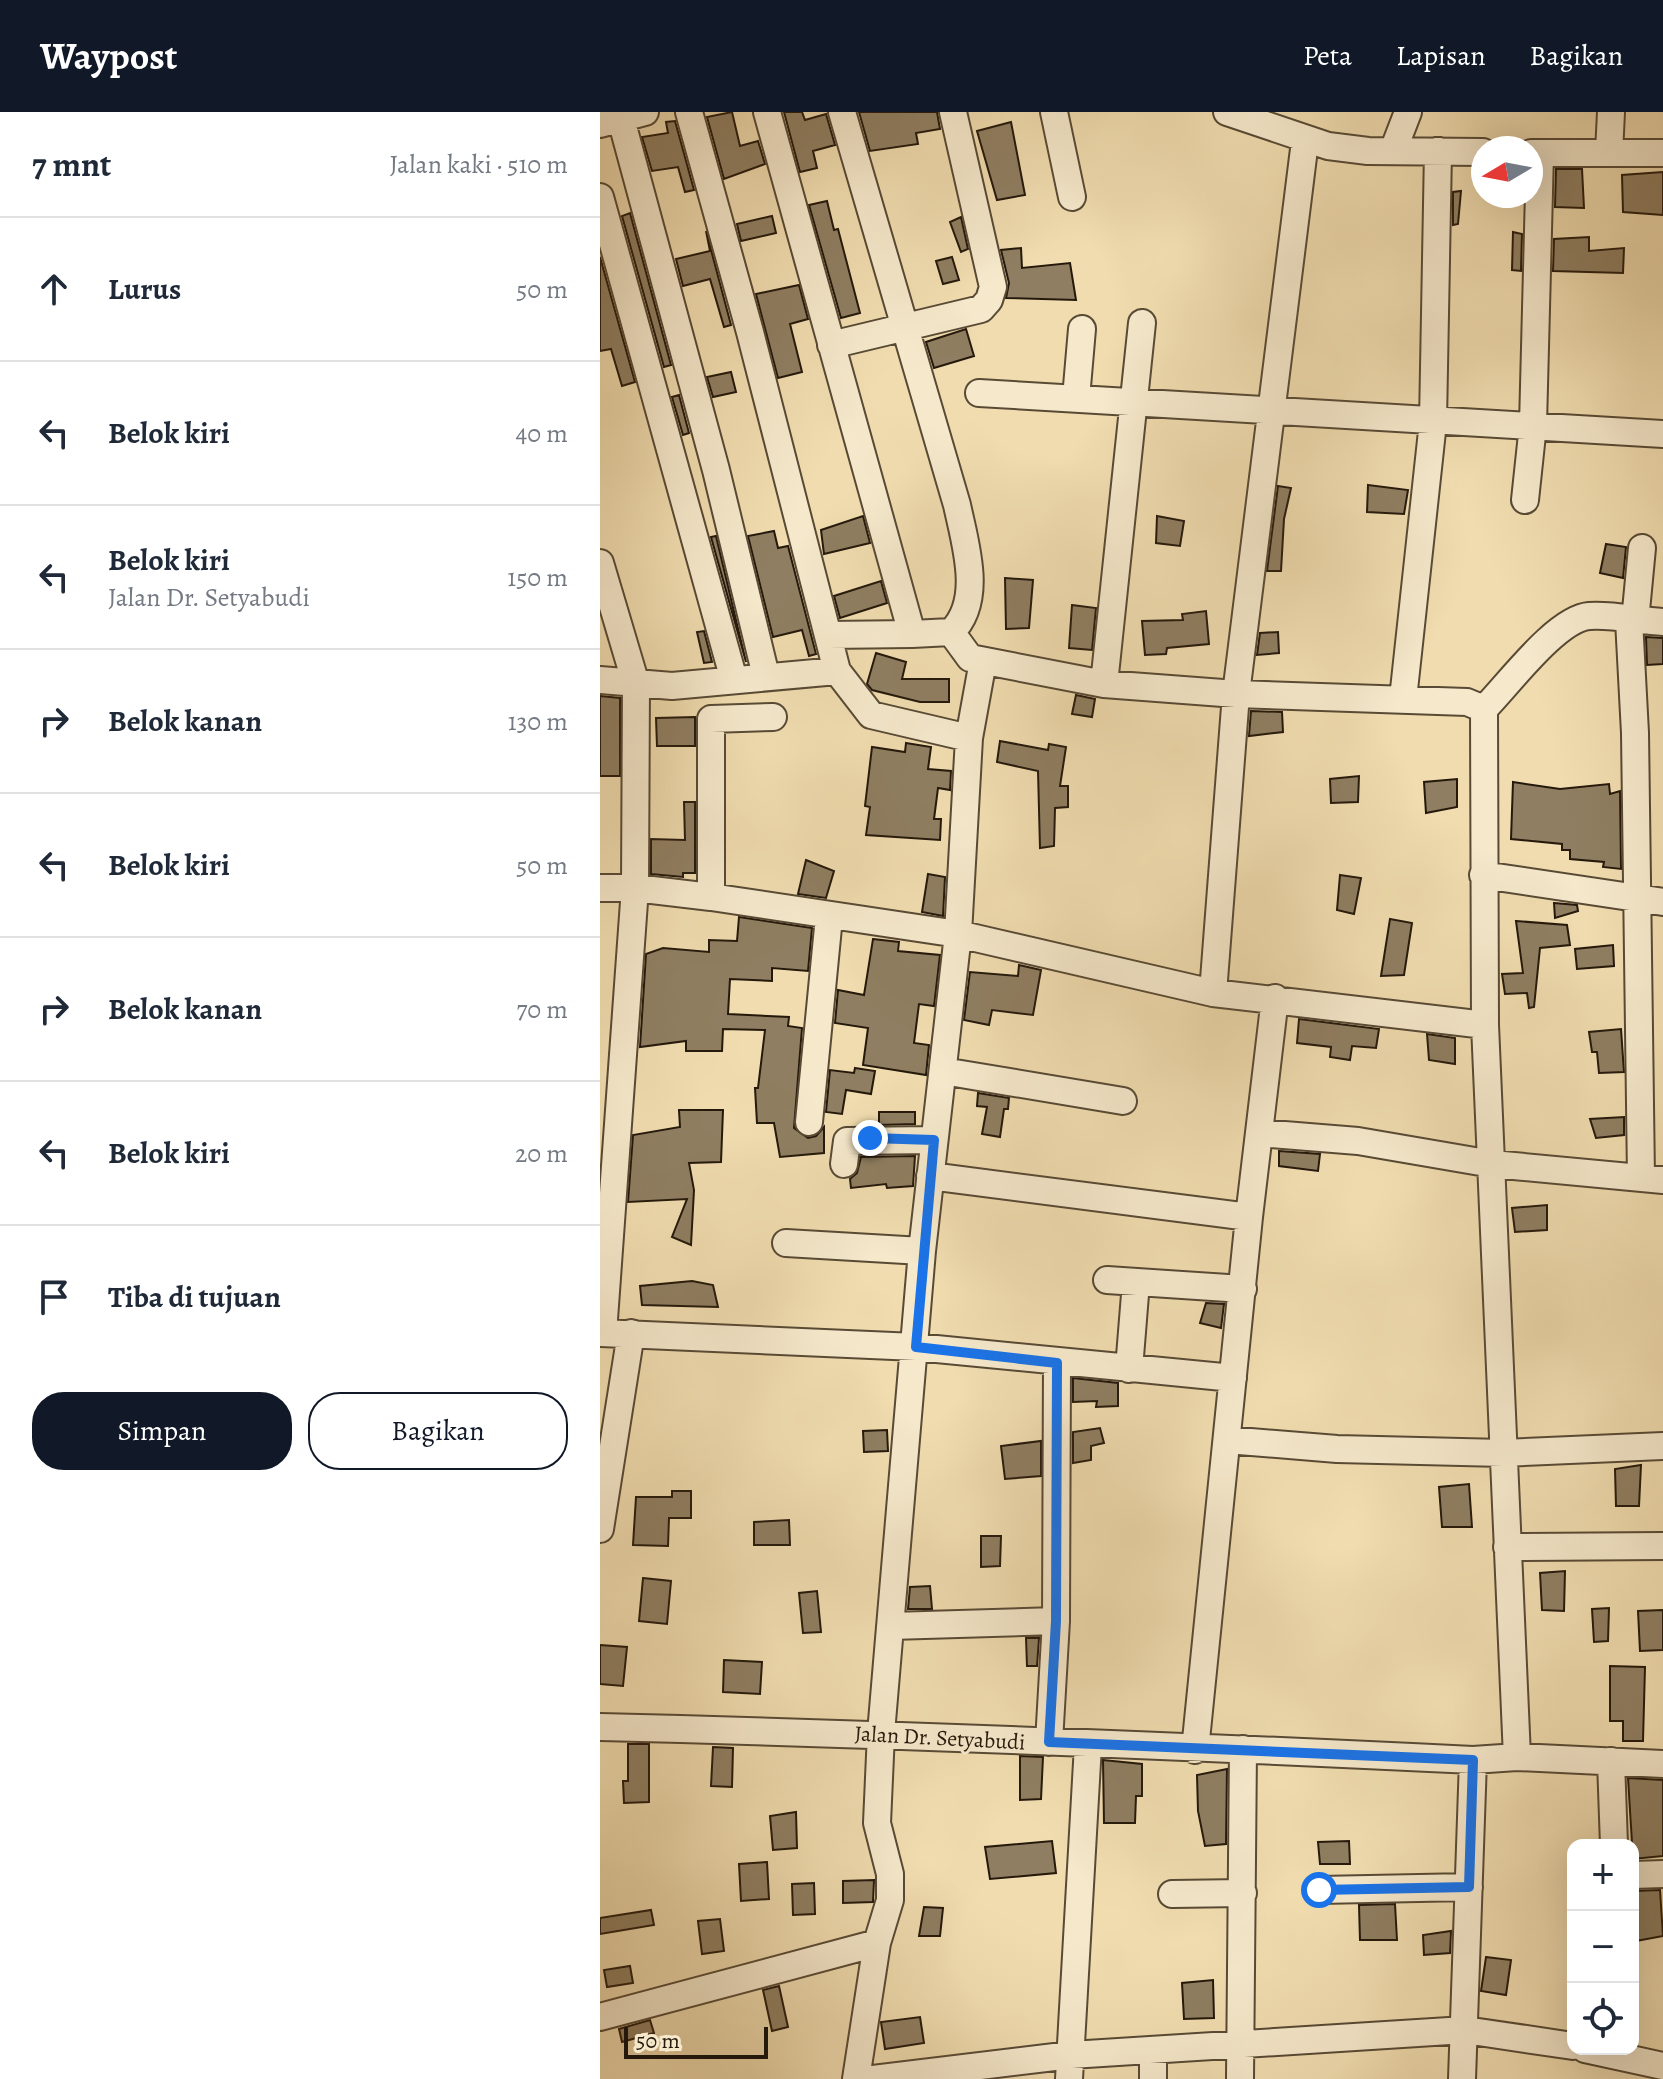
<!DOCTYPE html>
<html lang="id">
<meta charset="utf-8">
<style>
:root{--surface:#fff;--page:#f2f2f3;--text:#1f2937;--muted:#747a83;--line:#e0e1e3;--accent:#111827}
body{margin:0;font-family:Alegreya,serif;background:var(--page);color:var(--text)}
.controls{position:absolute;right:24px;bottom:24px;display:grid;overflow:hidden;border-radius:16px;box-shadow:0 8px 32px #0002}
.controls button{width:72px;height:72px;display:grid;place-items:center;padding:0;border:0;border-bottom:2px solid var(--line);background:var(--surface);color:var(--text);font:40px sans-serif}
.compass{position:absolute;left:871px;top:24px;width:72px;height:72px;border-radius:50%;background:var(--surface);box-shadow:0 8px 32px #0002;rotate:260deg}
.scale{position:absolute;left:24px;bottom:20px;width:144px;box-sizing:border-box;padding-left:8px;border:4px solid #25190c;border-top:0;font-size:22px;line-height:28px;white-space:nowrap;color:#25190c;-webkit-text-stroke:6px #f5e8cb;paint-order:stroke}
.stop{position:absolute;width:24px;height:24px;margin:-18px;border:6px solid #1a73e8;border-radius:50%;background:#fff}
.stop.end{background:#1a73e8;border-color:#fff;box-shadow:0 2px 8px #0008}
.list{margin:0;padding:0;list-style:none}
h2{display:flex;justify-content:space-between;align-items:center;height:104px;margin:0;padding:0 32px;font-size:34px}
h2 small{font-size:26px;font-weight:400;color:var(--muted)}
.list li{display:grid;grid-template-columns:52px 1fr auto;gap:24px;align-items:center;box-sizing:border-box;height:144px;padding:0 32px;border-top:2px solid var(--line)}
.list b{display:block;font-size:30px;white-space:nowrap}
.list p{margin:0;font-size:26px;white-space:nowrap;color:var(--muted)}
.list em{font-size:26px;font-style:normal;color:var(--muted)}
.actions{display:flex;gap:16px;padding:24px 32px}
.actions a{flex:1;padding:18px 0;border:2px solid var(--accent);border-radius:32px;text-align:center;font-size:28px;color:var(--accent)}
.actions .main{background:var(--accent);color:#fff}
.icon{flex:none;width:44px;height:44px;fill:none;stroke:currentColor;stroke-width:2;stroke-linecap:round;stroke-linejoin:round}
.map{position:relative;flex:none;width:1063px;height:1967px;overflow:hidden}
header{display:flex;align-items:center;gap:48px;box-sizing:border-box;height:112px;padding:0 40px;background:var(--accent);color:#fff}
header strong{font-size:38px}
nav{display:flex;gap:44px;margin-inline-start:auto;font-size:28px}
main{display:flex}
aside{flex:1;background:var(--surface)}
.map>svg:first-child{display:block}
.building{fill:#8f7e61;stroke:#25190c;stroke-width:2}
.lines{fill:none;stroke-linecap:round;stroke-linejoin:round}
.minor-casing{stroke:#584a35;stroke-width:30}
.minor{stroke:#f5e8cb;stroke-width:26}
.route{stroke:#1a73e8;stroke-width:10}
.labels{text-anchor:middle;stroke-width:6;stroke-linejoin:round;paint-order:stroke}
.street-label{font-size:22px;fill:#25190c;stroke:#f5e8cb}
</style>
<header>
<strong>Waypost</strong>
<nav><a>Peta</a><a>Lapisan</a><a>Bagikan</a></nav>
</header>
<main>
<aside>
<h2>7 mnt<small>Jalan kaki · 510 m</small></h2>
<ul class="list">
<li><svg class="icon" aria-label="ahead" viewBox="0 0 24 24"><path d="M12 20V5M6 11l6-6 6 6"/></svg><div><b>Lurus</b></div><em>50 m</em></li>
<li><svg class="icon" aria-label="left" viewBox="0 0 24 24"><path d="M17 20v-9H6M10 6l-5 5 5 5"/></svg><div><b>Belok kiri</b></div><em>40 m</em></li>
<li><svg class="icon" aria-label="left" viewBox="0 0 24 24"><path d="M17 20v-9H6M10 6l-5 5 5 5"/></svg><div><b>Belok kiri</b><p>Jalan Dr. Setyabudi</p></div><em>150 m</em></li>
<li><svg class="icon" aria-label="right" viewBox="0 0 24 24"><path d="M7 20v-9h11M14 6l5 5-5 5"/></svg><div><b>Belok kanan</b></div><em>130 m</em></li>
<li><svg class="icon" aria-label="left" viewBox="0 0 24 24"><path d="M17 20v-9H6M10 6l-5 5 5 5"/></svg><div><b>Belok kiri</b></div><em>50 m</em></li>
<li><svg class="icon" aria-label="right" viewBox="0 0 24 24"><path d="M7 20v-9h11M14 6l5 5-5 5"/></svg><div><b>Belok kanan</b></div><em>70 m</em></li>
<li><svg class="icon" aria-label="left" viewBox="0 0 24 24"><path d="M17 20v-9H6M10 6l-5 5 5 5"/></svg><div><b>Belok kiri</b></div><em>20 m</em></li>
<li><svg class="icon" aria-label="arrive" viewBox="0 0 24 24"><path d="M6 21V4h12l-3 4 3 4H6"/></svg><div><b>Tiba di tujuan</b></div></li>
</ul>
<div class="actions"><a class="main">Simpan</a><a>Bagikan</a></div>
</aside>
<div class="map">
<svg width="1063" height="1967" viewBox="0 0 1063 1967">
<rect width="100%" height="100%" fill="#f0dcaf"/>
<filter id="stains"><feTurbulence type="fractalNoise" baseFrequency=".0025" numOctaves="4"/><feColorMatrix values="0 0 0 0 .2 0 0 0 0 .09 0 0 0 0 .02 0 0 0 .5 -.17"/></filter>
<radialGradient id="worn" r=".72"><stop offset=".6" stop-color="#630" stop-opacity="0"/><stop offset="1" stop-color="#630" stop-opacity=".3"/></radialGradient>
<!-- building -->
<path class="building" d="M132 0 140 34 158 29 165 52 124 67 107 5Z
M184 0H202L205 8 226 2 235 33 213 39 217 56 200 60Z
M259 0H337L340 17 316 21 318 32 270 39Z
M75 9 94 78 85 80 78 55 52 59 42 25 68 21 66 10Z
M411 10 425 83 397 88 377 19Z
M956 57H982L984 96 955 95Z
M1063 60V103L1023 100 1022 63Z
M861 79 858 112 853 113V80Z
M227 89 234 118 238 117 260 201 241 206 209 93Z
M30 101 71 253 64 255 22 104Z
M172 104 176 121 141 129 137 112Z
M361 105 368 137 361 140 350 110Z
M106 119 131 213 124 215 110 167 83 174 76 147 110 139Z
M913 120 922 122 921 159 912 158Z
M989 125V139L1024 136 1023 161 953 159 954 127Z
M421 136 422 156 470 151 476 188 406 186 409 171 401 138Z
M0 145 35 270 22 274 11 237 0 239Z
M352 145 359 168 343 172 336 149Z
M199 173 208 207 190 212 202 260 178 266 156 182Z
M366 217 374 244 334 256 326 230Z
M131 260 136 280 113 285 107 265Z
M79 283 89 321 83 323 72 285Z
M768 373 808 378 804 402 767 400Z
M678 374 691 376 684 407 681 459H667Z
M263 404 270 431 224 442 221 418Z
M557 404 584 409 580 434 556 431Z
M174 419 178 436 188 434 216 542 209 544 202 518 173 525 148 424Z
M116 424 146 550 111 425Z
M1006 432 1026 435 1023 466 1000 461Z
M405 466 433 468 429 516 406 517Z
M281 469 287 491 240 506 234 484Z
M472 493 496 496 492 538 469 536Z
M606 499 609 532 567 536 566 542 545 543 542 509 583 508 582 502Z
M104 519 112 550 104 551 97 520Z
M678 520 679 541 657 543 660 521Z
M1046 525 1063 526V552L1047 553Z
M276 541 306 550 302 567H349V590H320L272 578 267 572Z
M476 583 495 587 492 605 472 602Z
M0 584 20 586V664H0Z
M651 599 682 600 683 620 649 624Z
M95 605V634H57L56 606Z
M400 629 448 638 449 632 466 635 460 674H468V695L455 696 454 734 440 736 438 659 397 650Z
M306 631 331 635 328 657 351 659 350 678 338 676 334 707H341L340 728 266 723 270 695 265 694 272 635 305 640Z
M759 664 758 690 731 691 730 667Z
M857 667V695L826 701 824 670Z
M913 670 960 677 1009 672 1010 682 1020 679 1021 757 1003 755 1004 750 970 747V738H962V732L911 727Z
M84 690H95V761H83V765L51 762V727L85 728Z
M206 748 234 759 226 786 198 782Z
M328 762 345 765 343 804 322 800Z
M740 763 761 766 754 802 737 798Z
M954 791 977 793 978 799 955 806Z
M139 805 212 816 208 859 172 856V869L130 867 128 902 189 905 188 914 202 916 194 1016 208 1026 216 1024 224 1015V1041L180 1045 174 1011H157L155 976H158L165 918 123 917 122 939H86V929L40 935 46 842 63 836 109 840V828L137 829Z
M790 807 812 811 804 863 781 864Z
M916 809 967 813 970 833 940 836 934 895 929 896 927 881 905 882 902 862 923 861Z
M273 827 299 830 298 839 340 843 334 894 319 892 314 931 329 933 326 963 263 953 268 916 235 911 238 878 264 883Z
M1013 833 1014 854 977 857 975 837Z
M419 853 441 858 433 903 392 898 389 913 364 908 370 860 418 864Z
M699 907 779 917 776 936 752 934 750 948 730 945 731 935 697 931Z
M1021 917 1024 960 999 961 997 940H992L989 920Z
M827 922 855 926V952L829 948Z
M255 956 275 959 271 982 246 978 242 1002 226 1000 230 958 254 961Z
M378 981 409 986 408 997H404L400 1025 382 1022 387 995 377 994Z
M79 998H123L121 1050 89 1051 94 1078 91 1133 72 1125 87 1087 28 1090 33 1023 80 1015Z
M279 1000H315V1012L279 1013Z
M1024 1005V1023L996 1026 990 1007Z
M679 1039 720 1042 718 1059 679 1054Z
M315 1044 313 1074 287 1076 286 1072 251 1076 250 1067 257 1061 261 1045Z
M947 1093V1118L915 1120 912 1096Z
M92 1169 113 1173 118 1195 42 1193 40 1174Z
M606 1191 624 1192 621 1216 600 1211Z
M473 1266 518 1271V1294L496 1295 497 1289 473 1290Z
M500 1316 504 1331 491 1334V1348L473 1351V1320Z
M287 1318 288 1339 264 1340 263 1319Z
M441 1329V1364L405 1367 401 1334Z
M1041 1353 1039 1394H1016L1015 1357Z
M869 1372 872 1415H842L839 1375Z
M72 1379H91V1406H69L68 1434 33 1433 36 1385H72Z
M189 1408 190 1433H154V1410Z
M381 1424H401L400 1454 381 1455Z
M965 1459 964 1499 942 1498 940 1461Z
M43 1466 71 1469 67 1512 39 1509Z
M330 1474 332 1497H308L310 1475Z
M217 1479 221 1520 203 1521 199 1481Z
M1009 1496 1008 1529 994 1530 992 1497Z
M1063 1498V1538L1040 1539 1038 1499Z
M426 1526H439L437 1554H427Z
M0 1533 27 1535 23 1574 0 1572Z
M124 1548 162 1550 160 1582 123 1580Z
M1010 1554 1045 1555 1043 1629H1023V1609H1010Z
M28 1632H49V1690L24 1691 23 1669H28Z
M113 1635 133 1636 132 1675 111 1674Z
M420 1644 443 1645 441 1687 420 1688Z
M503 1648 542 1652V1684H536L535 1711H504Z
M627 1657 626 1732 605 1734 598 1699 597 1663Z
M1028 1666 1063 1668V1744L1033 1747Z
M196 1700 197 1736 173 1738 170 1704Z
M452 1729 456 1761 390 1767 385 1735Z
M749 1729 750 1752H720L718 1730Z
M167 1750 169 1787 141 1789 139 1752Z
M274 1768 273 1790 243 1791V1769Z
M214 1771 215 1802 193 1803 192 1772Z
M1060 1778 1063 1824 1036 1829 1033 1779Z
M795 1792 797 1828H760L759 1793Z
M324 1795 343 1796 340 1824H319Z
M51 1798 54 1813 0 1822V1806Z
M120 1807 124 1839 102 1842 98 1809Z
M851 1819 850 1841 824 1843 823 1823Z
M886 1845 911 1848 906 1883 881 1879Z
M30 1854 33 1871 7 1875 4 1858Z
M613 1868 614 1906 584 1907 582 1871Z
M179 1874 188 1915 172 1919 163 1878Z
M320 1905 324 1931 285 1937 281 1910Z
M50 1908 54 1921 22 1930 19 1917Z"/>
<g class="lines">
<!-- minor casing -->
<g class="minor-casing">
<path id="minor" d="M89 0 150 220 237 559 271 603 369 626
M167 0 312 522 351 520 370 546 504 572 636 582 867 590 884 597 885 913 917 1645
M242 0 357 393C365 431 384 489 351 520
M454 0 472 85
M627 0 728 34 768 39 883 40
M21 7 116 358 166 564
M0 12 45 0
M793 39 808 0
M931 41H1063
M1009 41 1011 0
M0 85 134 568
M231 233 381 197 389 188 393 175 353 0
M379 281 1063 322
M476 286 482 217
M925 388 933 313 940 41
M0 451 36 572 35 776 3 1221
M1029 508 1035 621 1041 1066
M1035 509 1042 436
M228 523 312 522
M0 568 72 574 237 559
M504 572 542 211
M803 587 833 310 838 39
M884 597C908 573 956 507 989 504 1012 502 1040 509 1063 510
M883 763 1063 790
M0 776H35L111 785 358 822 613 881 885 913
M111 785V607L173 605
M613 881 636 582 705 29
M343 959 523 989
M209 1010 229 805
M659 1021 758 1029 892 1052 1063 1068
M244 1052 247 1029 334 1028
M330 1064 649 1105
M186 1131 322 1139
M507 1168 643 1177
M0 1221 316 1235 633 1266
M529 1257 536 1170
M627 1328 737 1337 903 1341 1063 1334
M0 1417 31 1221
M907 1435 1063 1434
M291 1514 456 1509
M0 1615C291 1622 582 1634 873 1648L917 1645 1063 1652
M449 1630 456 1509 457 1251
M595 1638 649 1105 675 886
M1011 1649 1014 1733
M1033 1763 1063 1762
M719 1778 869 1775
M572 1782 643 1781
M0 1905 277 1831
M985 1937 1063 1954
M256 1967 277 1831 290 1788V1762L277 1711 281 1621 322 1139 358 822 369 626 383 549
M273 1967 471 1943 865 1918 973 1934
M469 1967 488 1633
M553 1967V1938
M640 1967 643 1637
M862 1967 873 1648"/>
</g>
<!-- minor -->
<use href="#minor" class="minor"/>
</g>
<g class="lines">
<!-- route -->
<path class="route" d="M270 1026 334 1028 316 1235 457 1251 456 1509 449 1630 873 1648 869 1775 719 1778"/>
</g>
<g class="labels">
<!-- street labels -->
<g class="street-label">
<text transform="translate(340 1625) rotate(3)" y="8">Jalan Dr. Setyabudi</text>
</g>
</g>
<rect width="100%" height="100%" filter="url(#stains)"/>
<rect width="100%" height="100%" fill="url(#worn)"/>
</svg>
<div class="controls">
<button>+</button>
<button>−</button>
<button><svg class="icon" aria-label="locate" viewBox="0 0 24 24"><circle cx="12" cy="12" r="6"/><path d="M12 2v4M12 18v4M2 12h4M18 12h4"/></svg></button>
</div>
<svg class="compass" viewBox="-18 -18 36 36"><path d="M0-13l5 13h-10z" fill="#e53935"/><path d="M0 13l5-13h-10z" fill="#747a83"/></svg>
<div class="scale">50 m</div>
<div class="stop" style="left:719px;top:1778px"></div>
<div class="stop end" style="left:270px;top:1026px"></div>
</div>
</main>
